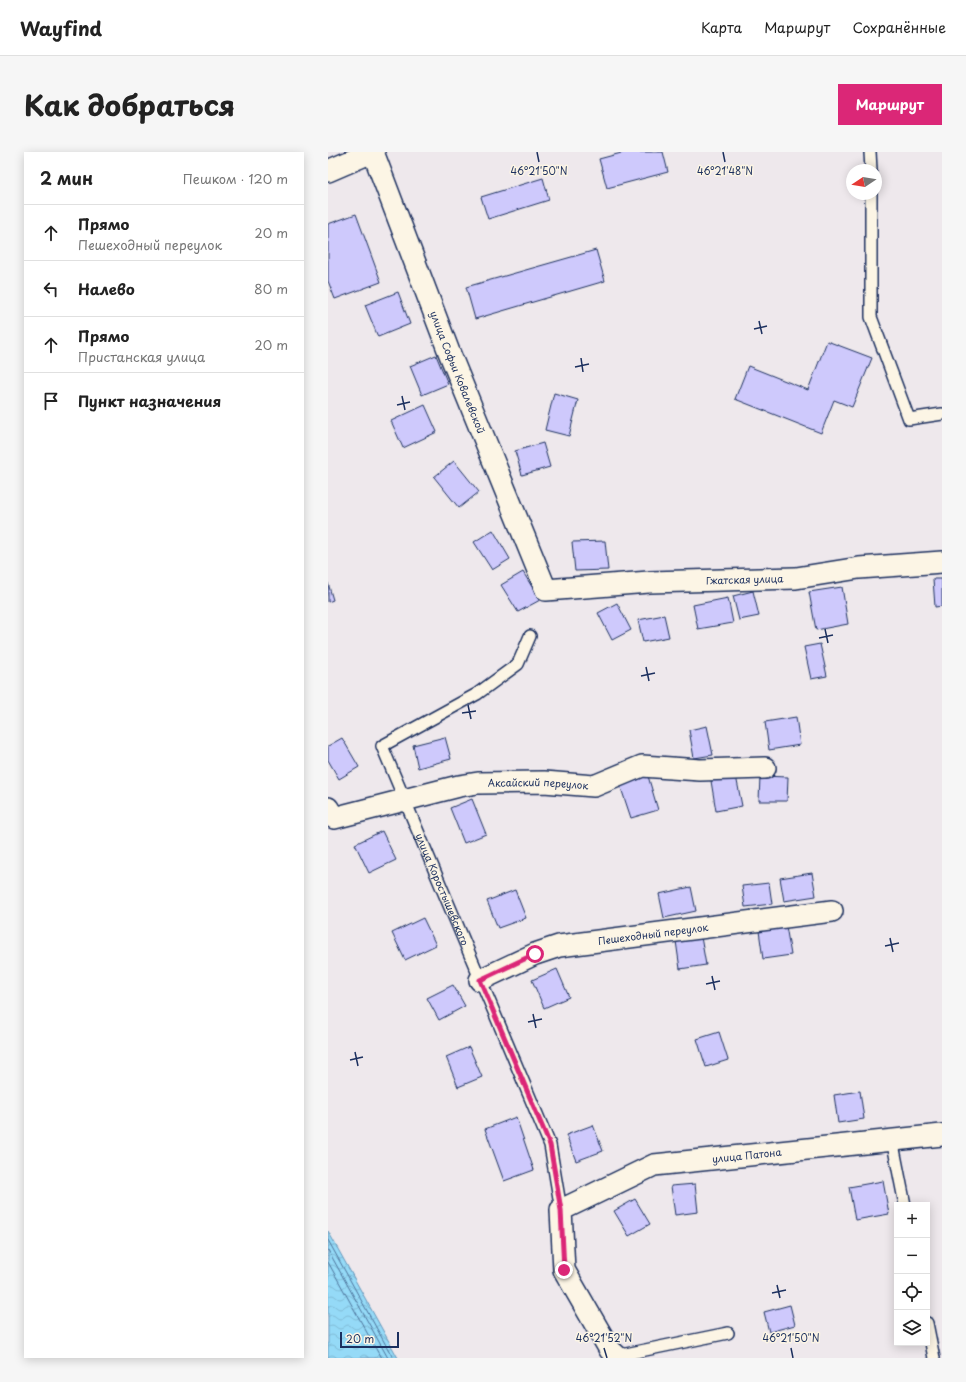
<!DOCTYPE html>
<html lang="ru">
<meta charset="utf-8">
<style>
:root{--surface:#fff;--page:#f6f6f6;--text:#222;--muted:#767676;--line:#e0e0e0;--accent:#db2777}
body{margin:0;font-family:"Playpen Sans",sans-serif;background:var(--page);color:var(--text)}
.controls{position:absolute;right:12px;bottom:12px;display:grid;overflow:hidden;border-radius:0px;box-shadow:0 2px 10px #0003}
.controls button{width:36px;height:36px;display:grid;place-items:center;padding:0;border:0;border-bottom:1px solid var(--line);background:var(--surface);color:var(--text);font:20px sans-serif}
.compass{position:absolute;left:518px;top:12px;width:36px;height:36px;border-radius:50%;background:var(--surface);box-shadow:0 2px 10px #0003;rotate:258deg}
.scale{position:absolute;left:12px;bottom:10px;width:59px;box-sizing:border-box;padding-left:4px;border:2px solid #1b2f5e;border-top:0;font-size:11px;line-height:14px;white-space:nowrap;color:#1b2f5e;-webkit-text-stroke:3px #fcf5e5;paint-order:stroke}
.stop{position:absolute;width:12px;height:12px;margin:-9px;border:3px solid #db2777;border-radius:50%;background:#fff}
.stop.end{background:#db2777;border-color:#fff;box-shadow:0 1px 4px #0008}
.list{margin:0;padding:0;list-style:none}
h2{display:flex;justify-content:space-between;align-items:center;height:52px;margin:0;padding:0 16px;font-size:17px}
h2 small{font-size:13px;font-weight:400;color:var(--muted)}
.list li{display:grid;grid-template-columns:26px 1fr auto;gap:12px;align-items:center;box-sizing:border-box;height:56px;padding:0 16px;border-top:1px solid var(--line)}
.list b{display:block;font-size:15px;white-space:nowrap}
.list p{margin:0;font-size:13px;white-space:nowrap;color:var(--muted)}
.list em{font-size:13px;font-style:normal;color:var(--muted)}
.icon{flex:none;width:22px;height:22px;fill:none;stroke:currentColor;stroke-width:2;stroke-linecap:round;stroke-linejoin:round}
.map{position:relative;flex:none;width:614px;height:1206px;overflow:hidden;border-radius:0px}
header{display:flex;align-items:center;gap:24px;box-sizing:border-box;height:56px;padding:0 20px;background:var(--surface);border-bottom:1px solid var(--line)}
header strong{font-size:19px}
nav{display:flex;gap:22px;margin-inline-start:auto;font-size:14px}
.intro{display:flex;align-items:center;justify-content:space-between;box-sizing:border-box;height:96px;padding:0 24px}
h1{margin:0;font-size:28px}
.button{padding:10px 18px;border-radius:0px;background:var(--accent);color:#fff;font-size:14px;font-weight:700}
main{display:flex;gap:24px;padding:0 24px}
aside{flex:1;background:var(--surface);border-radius:0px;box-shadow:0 2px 10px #0003}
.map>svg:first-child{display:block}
.water{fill:url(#water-waves);stroke:#6496ba}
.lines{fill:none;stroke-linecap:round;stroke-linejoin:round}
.shore{stroke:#4c739b;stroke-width:1}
.building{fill:#cec9fc;stroke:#1b2f5e}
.service-casing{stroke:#1b2f5e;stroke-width:14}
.minor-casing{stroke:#1b2f5e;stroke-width:24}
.service{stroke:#fcf5e5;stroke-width:11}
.minor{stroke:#fcf5e5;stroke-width:21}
.route{stroke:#db2777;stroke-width:5}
.ticks{fill:none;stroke:#1b2f5e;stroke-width:1.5}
.labels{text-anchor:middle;stroke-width:3;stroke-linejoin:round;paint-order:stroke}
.street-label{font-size:10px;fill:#1b2f5e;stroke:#fcf5e5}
.ticks-label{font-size:10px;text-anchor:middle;fill:#1b2f5e;stroke:#fcf5e5;stroke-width:3;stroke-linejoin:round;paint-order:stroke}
</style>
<header>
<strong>Wayfind</strong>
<nav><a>Карта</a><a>Маршрут</a><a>Сохранённые</a></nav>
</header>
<div class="intro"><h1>Как добраться</h1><a class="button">Маршрут</a></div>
<main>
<aside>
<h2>2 мин<small>Пешком · 120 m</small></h2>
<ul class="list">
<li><svg class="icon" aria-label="ahead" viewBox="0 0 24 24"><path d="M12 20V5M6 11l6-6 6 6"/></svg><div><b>Прямо</b><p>Пешеходный переулок</p></div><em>20 m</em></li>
<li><svg class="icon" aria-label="left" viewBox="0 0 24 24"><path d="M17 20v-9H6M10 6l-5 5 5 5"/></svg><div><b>Налево</b></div><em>80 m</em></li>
<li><svg class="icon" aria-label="ahead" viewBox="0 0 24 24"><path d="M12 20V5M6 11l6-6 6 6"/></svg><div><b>Прямо</b><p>Пристанская улица</p></div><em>20 m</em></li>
<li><svg class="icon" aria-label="arrive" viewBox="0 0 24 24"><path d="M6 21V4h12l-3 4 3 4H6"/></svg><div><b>Пункт назначения</b></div></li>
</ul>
</aside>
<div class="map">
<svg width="614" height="1206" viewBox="0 0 614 1206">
<defs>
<pattern id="water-waves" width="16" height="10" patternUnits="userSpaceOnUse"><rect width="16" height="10" fill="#95daf7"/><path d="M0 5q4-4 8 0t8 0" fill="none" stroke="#80bbd6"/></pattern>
</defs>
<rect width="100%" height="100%" fill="#eee8ec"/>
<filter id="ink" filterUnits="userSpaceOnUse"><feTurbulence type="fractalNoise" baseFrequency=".025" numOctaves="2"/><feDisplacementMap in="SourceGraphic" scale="8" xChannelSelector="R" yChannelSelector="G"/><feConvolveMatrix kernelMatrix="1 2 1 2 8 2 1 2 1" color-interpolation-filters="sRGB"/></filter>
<g filter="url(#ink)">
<!-- water -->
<path class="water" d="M0 1079 70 1206H0Z"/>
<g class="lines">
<!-- shore -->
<path class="shore" d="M0 1088 65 1206
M0 1098 60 1206
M0 1110 53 1206"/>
</g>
<!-- building -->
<path class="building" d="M297 0H335L340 20 279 36 271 7Z
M215 26 221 48 160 67 153 45Z
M28 62 53 130 7 147 0 129V72Z
M268 98 277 129 147 167 138 135Z
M70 140 82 172 50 185 37 153Z
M499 189 544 206 524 255 506 248 493 281 407 247 420 214 480 238Z
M108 203 120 232 94 243 82 214Z
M226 241 250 248 241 284 217 278Z
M97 253 109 280 75 296 63 269Z
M215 291 222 315 194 323 187 299Z
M126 309 151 340 131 356 106 325Z
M165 378 182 407 164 418 146 390Z
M277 389 280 418 247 419 244 390Z
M195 420 212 448 190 460 173 433Z
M605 427H614V454L607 455Z
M0 431 5 448 0 450Z
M514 435 520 472 488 478 481 440Z
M425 439 431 464 411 468 405 444Z
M400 446 405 471 370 477 365 453Z
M289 451 303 478 284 488 270 461Z
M336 463 341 485 315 490 310 468Z
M492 492 499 524 483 527 476 495Z
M468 565 472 593 441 598 437 570Z
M379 574 385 603 366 606 361 578Z
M117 585 123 607 90 616 85 593Z
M14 586 31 615 11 627 0 608V594Z
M320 624 330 658 303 666 292 633Z
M408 624 414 654 388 659 383 629Z
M432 624 460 625 459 649H431Z
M144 647 158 682 136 691 122 656Z
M54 679 68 708 41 721 27 692Z
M484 721 488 744 456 749 452 726Z
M441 731 444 752 417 755 414 734Z
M363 735 368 759 336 766 331 742Z
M187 738 198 766 170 776 159 749Z
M95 766 108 793 77 808 64 781Z
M458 774 463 803 435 807 431 779Z
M373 785 378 813 352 817 348 789Z
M229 817 241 845 216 856 204 828Z
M125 833 137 854 111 868 99 846Z
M391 880 400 908 378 915 369 887Z
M141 895 154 925 130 935 118 905Z
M532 939 536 967 510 971 506 943Z
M188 965 206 1018 176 1029 157 977Z
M265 973 275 999 248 1009 238 983Z
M555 1029 561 1062 527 1068 521 1035Z
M367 1032 370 1060 347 1063 343 1034Z
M307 1047 322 1072 301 1084 286 1059Z
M462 1153 467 1173 441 1180 436 1160Z"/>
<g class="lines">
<!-- service casing -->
<g class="service-casing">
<g id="service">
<path d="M542 0 543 18"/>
<path d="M543 42V165L581 267 614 262"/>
<path id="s1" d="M202 484 190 512 149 542 54 594 222 993 233 1058"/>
<path d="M564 987 577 1053"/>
<path d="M599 1171 606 1206"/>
<path d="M288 1204 400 1181"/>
</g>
</g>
<!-- minor casing -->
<g class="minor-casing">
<g id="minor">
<path id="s2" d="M45 0 121 200 218 438 321 430 468 426 531 416 614 410"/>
<path d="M0 19 44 0"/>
<path id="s3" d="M0 656 6 666 131 634 150 631 216 630 266 634 314 614 372 618 437 616"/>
<path id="s4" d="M152 828 207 802 231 794 504 759"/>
<path id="s5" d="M291 1206 282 1198 236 1118 233 1058 326 1013 614 983"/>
</g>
</g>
<!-- service -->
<use href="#service" class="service"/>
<!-- minor -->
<use href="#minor" class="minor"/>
</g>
</g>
<g class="lines" filter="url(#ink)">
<!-- route -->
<path class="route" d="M207 802 152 828 222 993 233 1058 236 1118"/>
</g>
<!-- ticks -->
<path class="ticks" d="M209 0 211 10M395 0 397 10M431 169 434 182M426 177 439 174M253 206 255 220M247 215 261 212M74 244 77 258M69 253 82 250M497 477 500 491M491 486 505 483M318 515 321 529M313 524 327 521M140 553 143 567M134 561 148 559M562 786 565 800M557 794 571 791M384 824 387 838M378 832 392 829M205 862 208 876M200 870 214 867M27 900 30 914M22 908 35 905M449 1133 452 1146M444 1141 458 1138M276 1196 279 1206M463 1196 465 1206"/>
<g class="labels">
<!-- street labels -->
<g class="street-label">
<text dy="4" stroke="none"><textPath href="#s2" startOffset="236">улица Софьи Ковалевской</textPath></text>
<text dy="4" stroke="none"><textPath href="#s2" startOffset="670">Гжатская улица</textPath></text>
<text dy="4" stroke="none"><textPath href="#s3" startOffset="220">Аксайский переулок</textPath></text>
<text dy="4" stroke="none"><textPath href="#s1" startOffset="345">улица Коростышевского</textPath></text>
<text dy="4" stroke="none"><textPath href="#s4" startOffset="181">Пешеходный переулок</textPath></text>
<text dy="4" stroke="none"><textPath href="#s5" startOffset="361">улица Патона</textPath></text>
</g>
</g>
<g class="ticks-label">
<text x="211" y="23">46°21'50"N</text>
<text x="397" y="23">46°21'48"N</text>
<text x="276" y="1190">46°21'52"N</text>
<text x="463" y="1190">46°21'50"N</text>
</g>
</svg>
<div class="controls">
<button>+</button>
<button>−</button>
<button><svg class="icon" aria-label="locate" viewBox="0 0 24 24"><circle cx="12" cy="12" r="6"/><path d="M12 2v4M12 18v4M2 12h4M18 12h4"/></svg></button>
<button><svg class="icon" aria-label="layers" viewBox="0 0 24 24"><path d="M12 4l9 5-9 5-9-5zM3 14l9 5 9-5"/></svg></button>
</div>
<svg class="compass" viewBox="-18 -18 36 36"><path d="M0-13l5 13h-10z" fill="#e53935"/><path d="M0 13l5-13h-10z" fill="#767676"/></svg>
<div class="scale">20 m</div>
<div class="stop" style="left:207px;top:802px"></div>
<div class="stop end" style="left:236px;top:1118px"></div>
</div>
</main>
